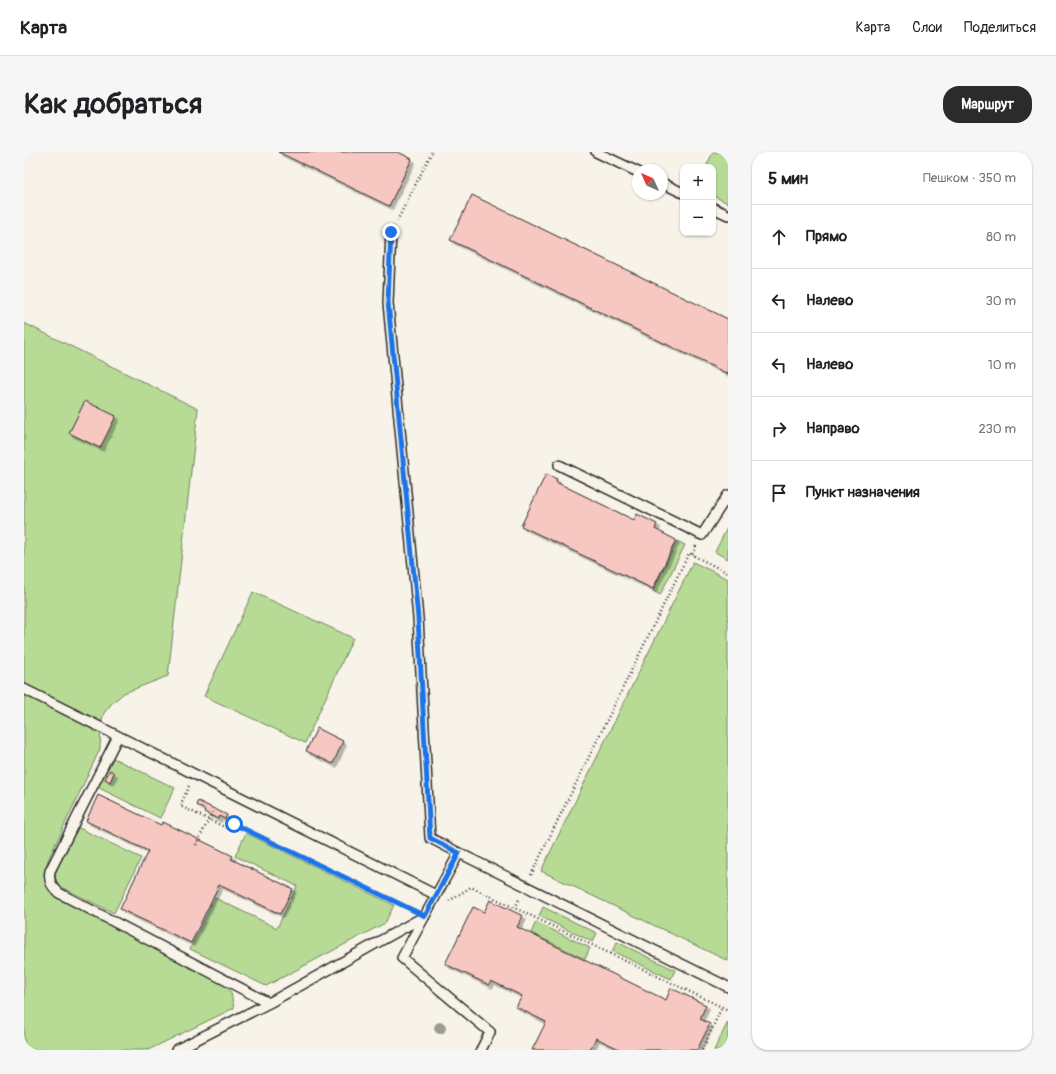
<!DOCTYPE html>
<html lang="ru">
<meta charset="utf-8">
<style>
:root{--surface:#fff;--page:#f6f6f6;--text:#202124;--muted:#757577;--line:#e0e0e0;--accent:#2b2b2b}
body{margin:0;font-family:Pangolin,sans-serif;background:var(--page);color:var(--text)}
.controls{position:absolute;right:12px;top:12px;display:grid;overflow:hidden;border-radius:8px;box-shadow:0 1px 3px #0004}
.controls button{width:36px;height:36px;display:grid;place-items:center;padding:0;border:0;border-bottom:1px solid var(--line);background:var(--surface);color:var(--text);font:20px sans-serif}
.compass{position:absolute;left:608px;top:12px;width:36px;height:36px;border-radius:50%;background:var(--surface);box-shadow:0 1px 3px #0004;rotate:315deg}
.stop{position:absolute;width:12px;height:12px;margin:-9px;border:3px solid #1a73e8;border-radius:50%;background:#fff}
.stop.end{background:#1a73e8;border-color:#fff;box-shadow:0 1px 4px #0008}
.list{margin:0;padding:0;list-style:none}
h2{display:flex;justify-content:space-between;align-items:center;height:52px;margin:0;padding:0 16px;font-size:17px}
h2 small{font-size:13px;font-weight:400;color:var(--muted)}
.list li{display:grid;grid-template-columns:26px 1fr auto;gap:12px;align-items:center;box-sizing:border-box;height:64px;padding:0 16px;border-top:1px solid var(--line)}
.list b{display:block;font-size:15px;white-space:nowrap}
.list em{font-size:13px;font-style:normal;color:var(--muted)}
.icon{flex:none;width:22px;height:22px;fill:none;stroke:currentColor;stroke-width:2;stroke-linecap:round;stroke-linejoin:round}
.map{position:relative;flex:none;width:704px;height:898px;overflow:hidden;border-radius:16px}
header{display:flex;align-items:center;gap:24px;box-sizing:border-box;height:56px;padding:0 20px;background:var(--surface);border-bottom:1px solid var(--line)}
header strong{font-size:19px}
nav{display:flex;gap:22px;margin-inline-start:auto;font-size:14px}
.intro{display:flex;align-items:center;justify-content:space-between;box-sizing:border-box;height:96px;padding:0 24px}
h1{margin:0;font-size:28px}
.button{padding:10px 18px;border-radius:16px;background:var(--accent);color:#fff;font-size:14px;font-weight:700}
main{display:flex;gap:24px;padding:0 24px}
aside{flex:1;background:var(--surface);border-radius:16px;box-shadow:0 1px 3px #0004}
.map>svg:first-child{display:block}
.green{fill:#b7db95;stroke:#718360}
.building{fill:#f7c7c1;stroke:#2b2b2b;filter:url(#shadow)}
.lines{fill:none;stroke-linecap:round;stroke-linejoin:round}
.service-casing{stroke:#2b2b2b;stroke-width:12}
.path{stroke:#2b2b2b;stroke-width:2.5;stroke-dasharray:1 3;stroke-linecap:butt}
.service{stroke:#f7f3e8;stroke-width:9}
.tree{fill:#9a9d8f}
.route{stroke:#1a73e8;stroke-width:5}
</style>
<header>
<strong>Карта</strong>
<nav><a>Карта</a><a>Слои</a><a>Поделиться</a></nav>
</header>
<div class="intro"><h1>Как добраться</h1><a class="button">Маршрут</a></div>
<main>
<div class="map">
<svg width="704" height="898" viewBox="0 0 704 898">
<defs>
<filter id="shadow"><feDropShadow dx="3.5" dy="3.5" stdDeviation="0" flood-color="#0004"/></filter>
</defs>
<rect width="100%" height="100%" fill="#f7f3e8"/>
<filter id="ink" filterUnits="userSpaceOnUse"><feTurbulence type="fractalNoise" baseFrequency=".025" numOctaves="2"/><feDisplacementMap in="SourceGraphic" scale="8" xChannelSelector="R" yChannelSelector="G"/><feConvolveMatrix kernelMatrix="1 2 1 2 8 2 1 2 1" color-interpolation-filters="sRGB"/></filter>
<g filter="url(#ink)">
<!-- green -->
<path class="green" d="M689 0H704V51L689 44V15H682Z
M0 171 174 257 144 524 100 541 88 551 80 561 77 571 76 597 24 708C18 725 19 733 33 746L201 832 207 841 210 856 124 898H0Z
M704 374V407L691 400Z
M653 389 661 393 636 443 629 439Z
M669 410 704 427V809L517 719Z
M229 440 329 486 281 591 180 544Z
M87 605 151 636 136 666 73 635Z
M53 675 117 706 90 761 37 735C32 730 30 725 32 718Z
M222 681 370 753 361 771 242 834 166 797 191 746 253 776 273 734 211 704Z
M519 755 573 781 569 790 515 764Z
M512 770 566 796 561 807 507 781Z
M593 790 651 818 647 827 588 799Z
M704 870V898H690Z"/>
<!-- building -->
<path class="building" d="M254 0H374L388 7 365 54Z
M448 43 704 167V222L426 88Z
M61 249 92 264 76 296 45 281Z
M522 322 533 327 532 330 610 368 613 362 633 372 631 377 652 388 629 437 497 374Z
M293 576 319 589 309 612 282 599Z
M86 618 90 621 86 630 81 627Z
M74 643 137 673 139 670 209 704 207 707 269 737 256 762 195 733 167 791 96 757 124 699 62 669Z
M174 649 203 663 201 667 195 664 194 667 180 660 181 658 172 653Z
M466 748 499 764 493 775 642 848 647 836 682 853 676 867 686 872 673 898H597L572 886 566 898H508L522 870 492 855 498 844 467 829 465 833 421 812 449 755 460 760Z"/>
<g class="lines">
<!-- service casing -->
<g class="service-casing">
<path id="service" d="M572 0 614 20
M638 31 659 41
M689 56 704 63
M367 80 364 151 394 466 406 686 435 701
M535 313 678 383 704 343
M0 537 412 743
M94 584 26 719C24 729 28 735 35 741L245 851
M152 898 245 851 401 764
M457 898 466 880 378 806 435 701 704 835"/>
</g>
<!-- path -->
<path class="path" d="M373 69 408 0
M672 394 668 403 704 421
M165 634 156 654 207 678 210 672 386 757
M172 693 189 659
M507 723 665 401 668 403
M425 749 447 735 704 858
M491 756 496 745
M678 898 698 855"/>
<!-- service -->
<use href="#service" class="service"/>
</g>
<!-- trees -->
<circle class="tree" cx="416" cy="876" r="6"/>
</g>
<g class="lines" filter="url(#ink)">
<!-- route -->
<path class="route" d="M210 672 401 764 435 701 406 686 394 466 364 150 367 80"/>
</g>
</svg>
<div class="controls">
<button>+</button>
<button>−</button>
</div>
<svg class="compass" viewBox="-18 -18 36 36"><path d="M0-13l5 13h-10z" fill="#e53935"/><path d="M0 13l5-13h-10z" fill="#757577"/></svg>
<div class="stop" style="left:210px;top:672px"></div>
<div class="stop end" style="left:367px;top:80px"></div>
</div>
<aside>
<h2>5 мин<small>Пешком · 350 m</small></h2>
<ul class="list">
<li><svg class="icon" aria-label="ahead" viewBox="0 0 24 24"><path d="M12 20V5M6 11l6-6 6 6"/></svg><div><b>Прямо</b></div><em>80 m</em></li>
<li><svg class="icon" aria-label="left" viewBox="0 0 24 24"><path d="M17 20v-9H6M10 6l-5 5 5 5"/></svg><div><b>Налево</b></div><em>30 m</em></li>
<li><svg class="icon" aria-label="left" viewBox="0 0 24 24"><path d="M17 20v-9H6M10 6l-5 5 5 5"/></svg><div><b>Налево</b></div><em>10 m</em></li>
<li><svg class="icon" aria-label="right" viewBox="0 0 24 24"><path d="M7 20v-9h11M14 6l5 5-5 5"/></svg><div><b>Направо</b></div><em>230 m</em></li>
<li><svg class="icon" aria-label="arrive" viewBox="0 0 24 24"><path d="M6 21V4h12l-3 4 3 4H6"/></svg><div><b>Пункт назначения</b></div></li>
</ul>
</aside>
</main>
